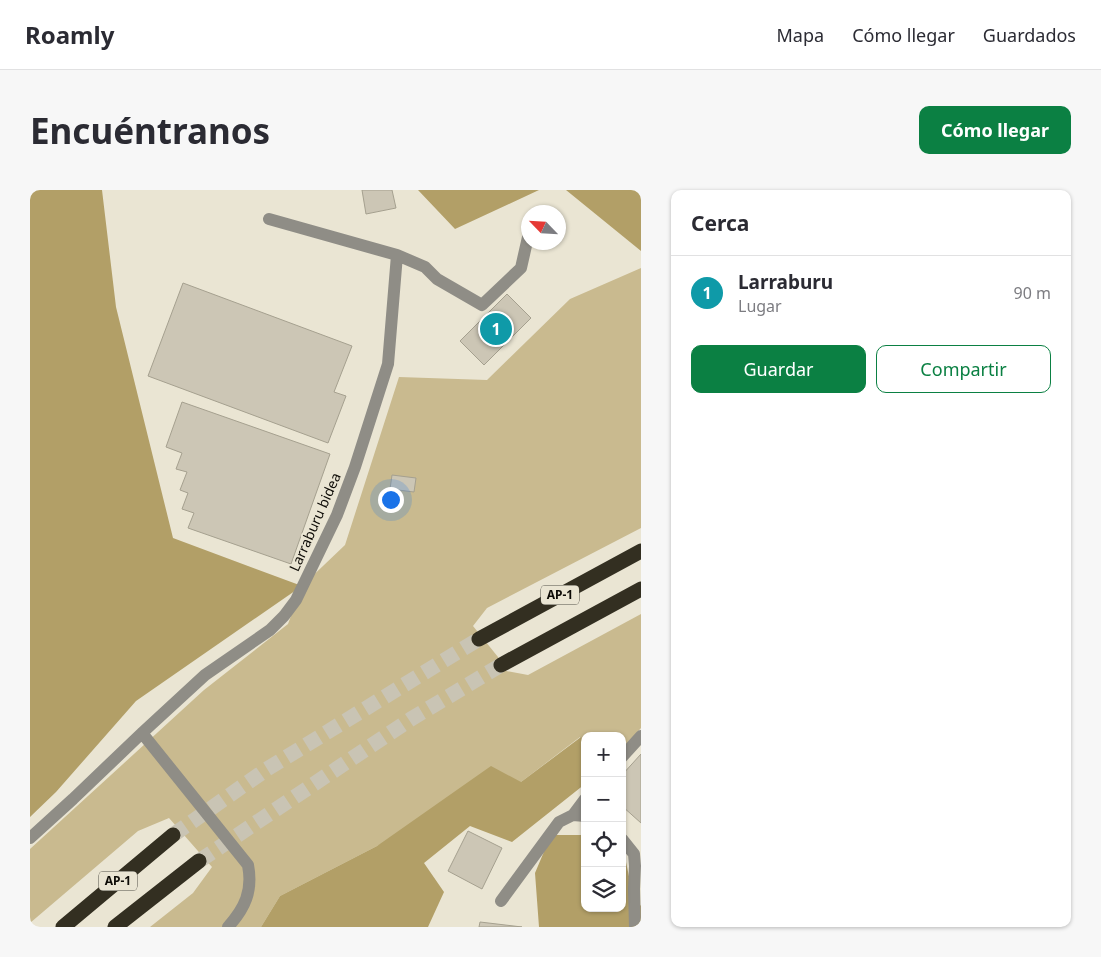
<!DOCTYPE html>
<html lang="es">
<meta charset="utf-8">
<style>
:root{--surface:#fff;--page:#f7f7f7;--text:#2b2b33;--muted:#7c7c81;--line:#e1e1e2;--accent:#0b8043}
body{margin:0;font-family:"Noto Sans",sans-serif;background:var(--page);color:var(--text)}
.controls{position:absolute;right:15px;bottom:15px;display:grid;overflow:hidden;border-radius:10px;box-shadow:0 1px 4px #0004}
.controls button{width:45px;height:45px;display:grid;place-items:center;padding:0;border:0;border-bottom:1px solid var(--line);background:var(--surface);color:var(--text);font:25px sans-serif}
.compass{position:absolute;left:491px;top:15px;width:45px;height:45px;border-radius:50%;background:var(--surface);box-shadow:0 1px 4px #0004;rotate:295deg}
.you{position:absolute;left:360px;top:309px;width:18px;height:18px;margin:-12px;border:4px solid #fff;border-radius:50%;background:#1a73e8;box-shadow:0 0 0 8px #1a73e833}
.badge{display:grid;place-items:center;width:32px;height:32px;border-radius:50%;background:var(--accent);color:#fff;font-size:16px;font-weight:700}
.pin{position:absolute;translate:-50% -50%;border:2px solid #fff;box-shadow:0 1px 5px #0006}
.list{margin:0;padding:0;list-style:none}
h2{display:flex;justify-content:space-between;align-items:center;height:65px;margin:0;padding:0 20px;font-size:21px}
h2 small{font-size:16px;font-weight:400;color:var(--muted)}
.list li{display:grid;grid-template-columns:32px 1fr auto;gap:15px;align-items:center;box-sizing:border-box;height:75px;padding:0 20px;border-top:1px solid var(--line)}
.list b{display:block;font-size:19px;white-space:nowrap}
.list p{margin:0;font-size:16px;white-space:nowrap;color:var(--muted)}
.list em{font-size:16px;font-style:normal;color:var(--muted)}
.actions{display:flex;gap:10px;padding:15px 20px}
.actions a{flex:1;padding:11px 0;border:1px solid var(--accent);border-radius:10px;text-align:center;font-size:18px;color:var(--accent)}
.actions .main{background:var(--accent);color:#fff}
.icon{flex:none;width:28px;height:28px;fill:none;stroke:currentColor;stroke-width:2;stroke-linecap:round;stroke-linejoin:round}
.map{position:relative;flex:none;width:611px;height:737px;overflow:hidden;border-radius:10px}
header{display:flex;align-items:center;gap:30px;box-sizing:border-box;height:70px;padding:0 25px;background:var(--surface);border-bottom:1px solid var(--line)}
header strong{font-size:24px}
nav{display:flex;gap:28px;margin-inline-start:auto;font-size:18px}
.intro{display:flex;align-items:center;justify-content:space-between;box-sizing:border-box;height:120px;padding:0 30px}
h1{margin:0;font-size:35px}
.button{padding:12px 22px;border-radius:10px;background:var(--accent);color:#fff;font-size:18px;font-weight:700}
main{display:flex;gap:30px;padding:0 30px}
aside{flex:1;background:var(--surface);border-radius:10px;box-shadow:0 1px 4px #0004}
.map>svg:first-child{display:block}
.green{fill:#c9ba8f}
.forest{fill:#b29f67}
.building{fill:#ccc6b5;stroke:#a5a08f}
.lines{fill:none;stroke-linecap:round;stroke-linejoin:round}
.highway-tunnel{stroke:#c9c4b4;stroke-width:15;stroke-dasharray:15 8;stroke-linecap:butt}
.minor{stroke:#8f8d86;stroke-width:12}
.highway{stroke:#332f21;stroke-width:15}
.labels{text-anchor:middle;stroke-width:4;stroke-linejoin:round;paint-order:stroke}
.shield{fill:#eae5d3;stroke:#4f4c44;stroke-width:1}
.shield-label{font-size:12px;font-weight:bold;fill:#0d0b06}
.street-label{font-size:14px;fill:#0d0b06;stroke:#eae5d3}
</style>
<header>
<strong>Roamly</strong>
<nav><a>Mapa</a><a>Cómo llegar</a><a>Guardados</a></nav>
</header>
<div class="intro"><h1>Encuéntranos</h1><a class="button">Cómo llegar</a></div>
<main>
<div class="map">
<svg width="611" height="737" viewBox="0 0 611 737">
<rect width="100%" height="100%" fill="#eae5d3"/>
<!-- green -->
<path class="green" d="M611 78V338L457 418 443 436 468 467 471 475 476 481 498 485 611 424V538L592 559V546H555V552L550 547 491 592 347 656 250 706 231 737H120L163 703 182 677 139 628 108 641 0 733V659L174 500 258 434 272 396 315 355 369 187 457 190 540 109Z"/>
<!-- forest -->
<path class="forest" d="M0 0H72L86 117 143 348 272 396 106 511 26 602 0 627Z
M388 0H509L425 39Z
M536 0H611V61Z
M551 547 555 552V594L482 652 440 636 394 673 414 702 398 737H231L250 706 347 656 461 576 491 592Z
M521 645H555V718H592V669L596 672 603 706 611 716V737H509L505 683Z"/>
<!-- building -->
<path class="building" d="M332 0H362L366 18 336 24Z
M153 93 322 156 304 202 316 206 298 253 118 186Z
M477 104 501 128 454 175 430 151Z
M152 212 300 264 261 374 158 338 164 323 152 319 158 303 150 300 157 282 146 279 152 263 136 257Z
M362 285 386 288 384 302 360 299Z
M611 564V633L592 616V585Z
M438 641 472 658 452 699 418 681Z
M450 732 492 737H449Z"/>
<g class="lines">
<!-- highway-tunnel -->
<path class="highway-tunnel" d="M143 645 237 579 449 449
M169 671 381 529 471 475"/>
<!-- minor -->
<path class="minor" d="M239 29 367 65 395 77 407 89 452 115 491 78 498 47
M112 543 218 675C223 701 215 718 198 737
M592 567 611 546
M543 625 555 609
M0 648 43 609 112 543 175 485 240 440 254 426 266 410 307 325 325 277 358 174 367 65
M592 649 604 664 605 676 604 699 605 737
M471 711 529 632 543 625 555 626"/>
<!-- highway -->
<path class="highway" d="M449 449 611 361
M471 475 611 399
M33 737 143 645
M85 737 169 671"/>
</g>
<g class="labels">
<!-- shield labels -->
<g class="shield">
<rect x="511" y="395.5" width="38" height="19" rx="4"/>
<rect x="69" y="681.5" width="38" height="19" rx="4"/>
</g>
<g class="shield-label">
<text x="530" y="409">AP-1</text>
<text x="88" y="695">AP-1</text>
</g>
<!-- street labels -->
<g class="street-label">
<text transform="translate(285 332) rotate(-66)" y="5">Larraburu bidea</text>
</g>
</g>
</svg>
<div class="controls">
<button>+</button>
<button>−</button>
<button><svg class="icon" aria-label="locate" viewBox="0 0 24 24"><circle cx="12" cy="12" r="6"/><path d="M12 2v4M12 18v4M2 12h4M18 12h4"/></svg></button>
<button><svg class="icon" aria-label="layers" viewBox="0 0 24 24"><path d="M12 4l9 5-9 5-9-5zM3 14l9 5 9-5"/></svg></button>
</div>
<svg class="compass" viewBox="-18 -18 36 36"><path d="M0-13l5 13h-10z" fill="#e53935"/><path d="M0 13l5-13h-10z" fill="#7c7c81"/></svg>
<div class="you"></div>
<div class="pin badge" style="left:466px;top:139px;background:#0f9aa8">1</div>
</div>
<aside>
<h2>Cerca<small></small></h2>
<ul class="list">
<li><span class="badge" style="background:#0f9aa8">1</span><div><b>Larraburu</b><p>Lugar</p></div><em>90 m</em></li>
</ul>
<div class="actions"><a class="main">Guardar</a><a>Compartir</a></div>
</aside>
</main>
